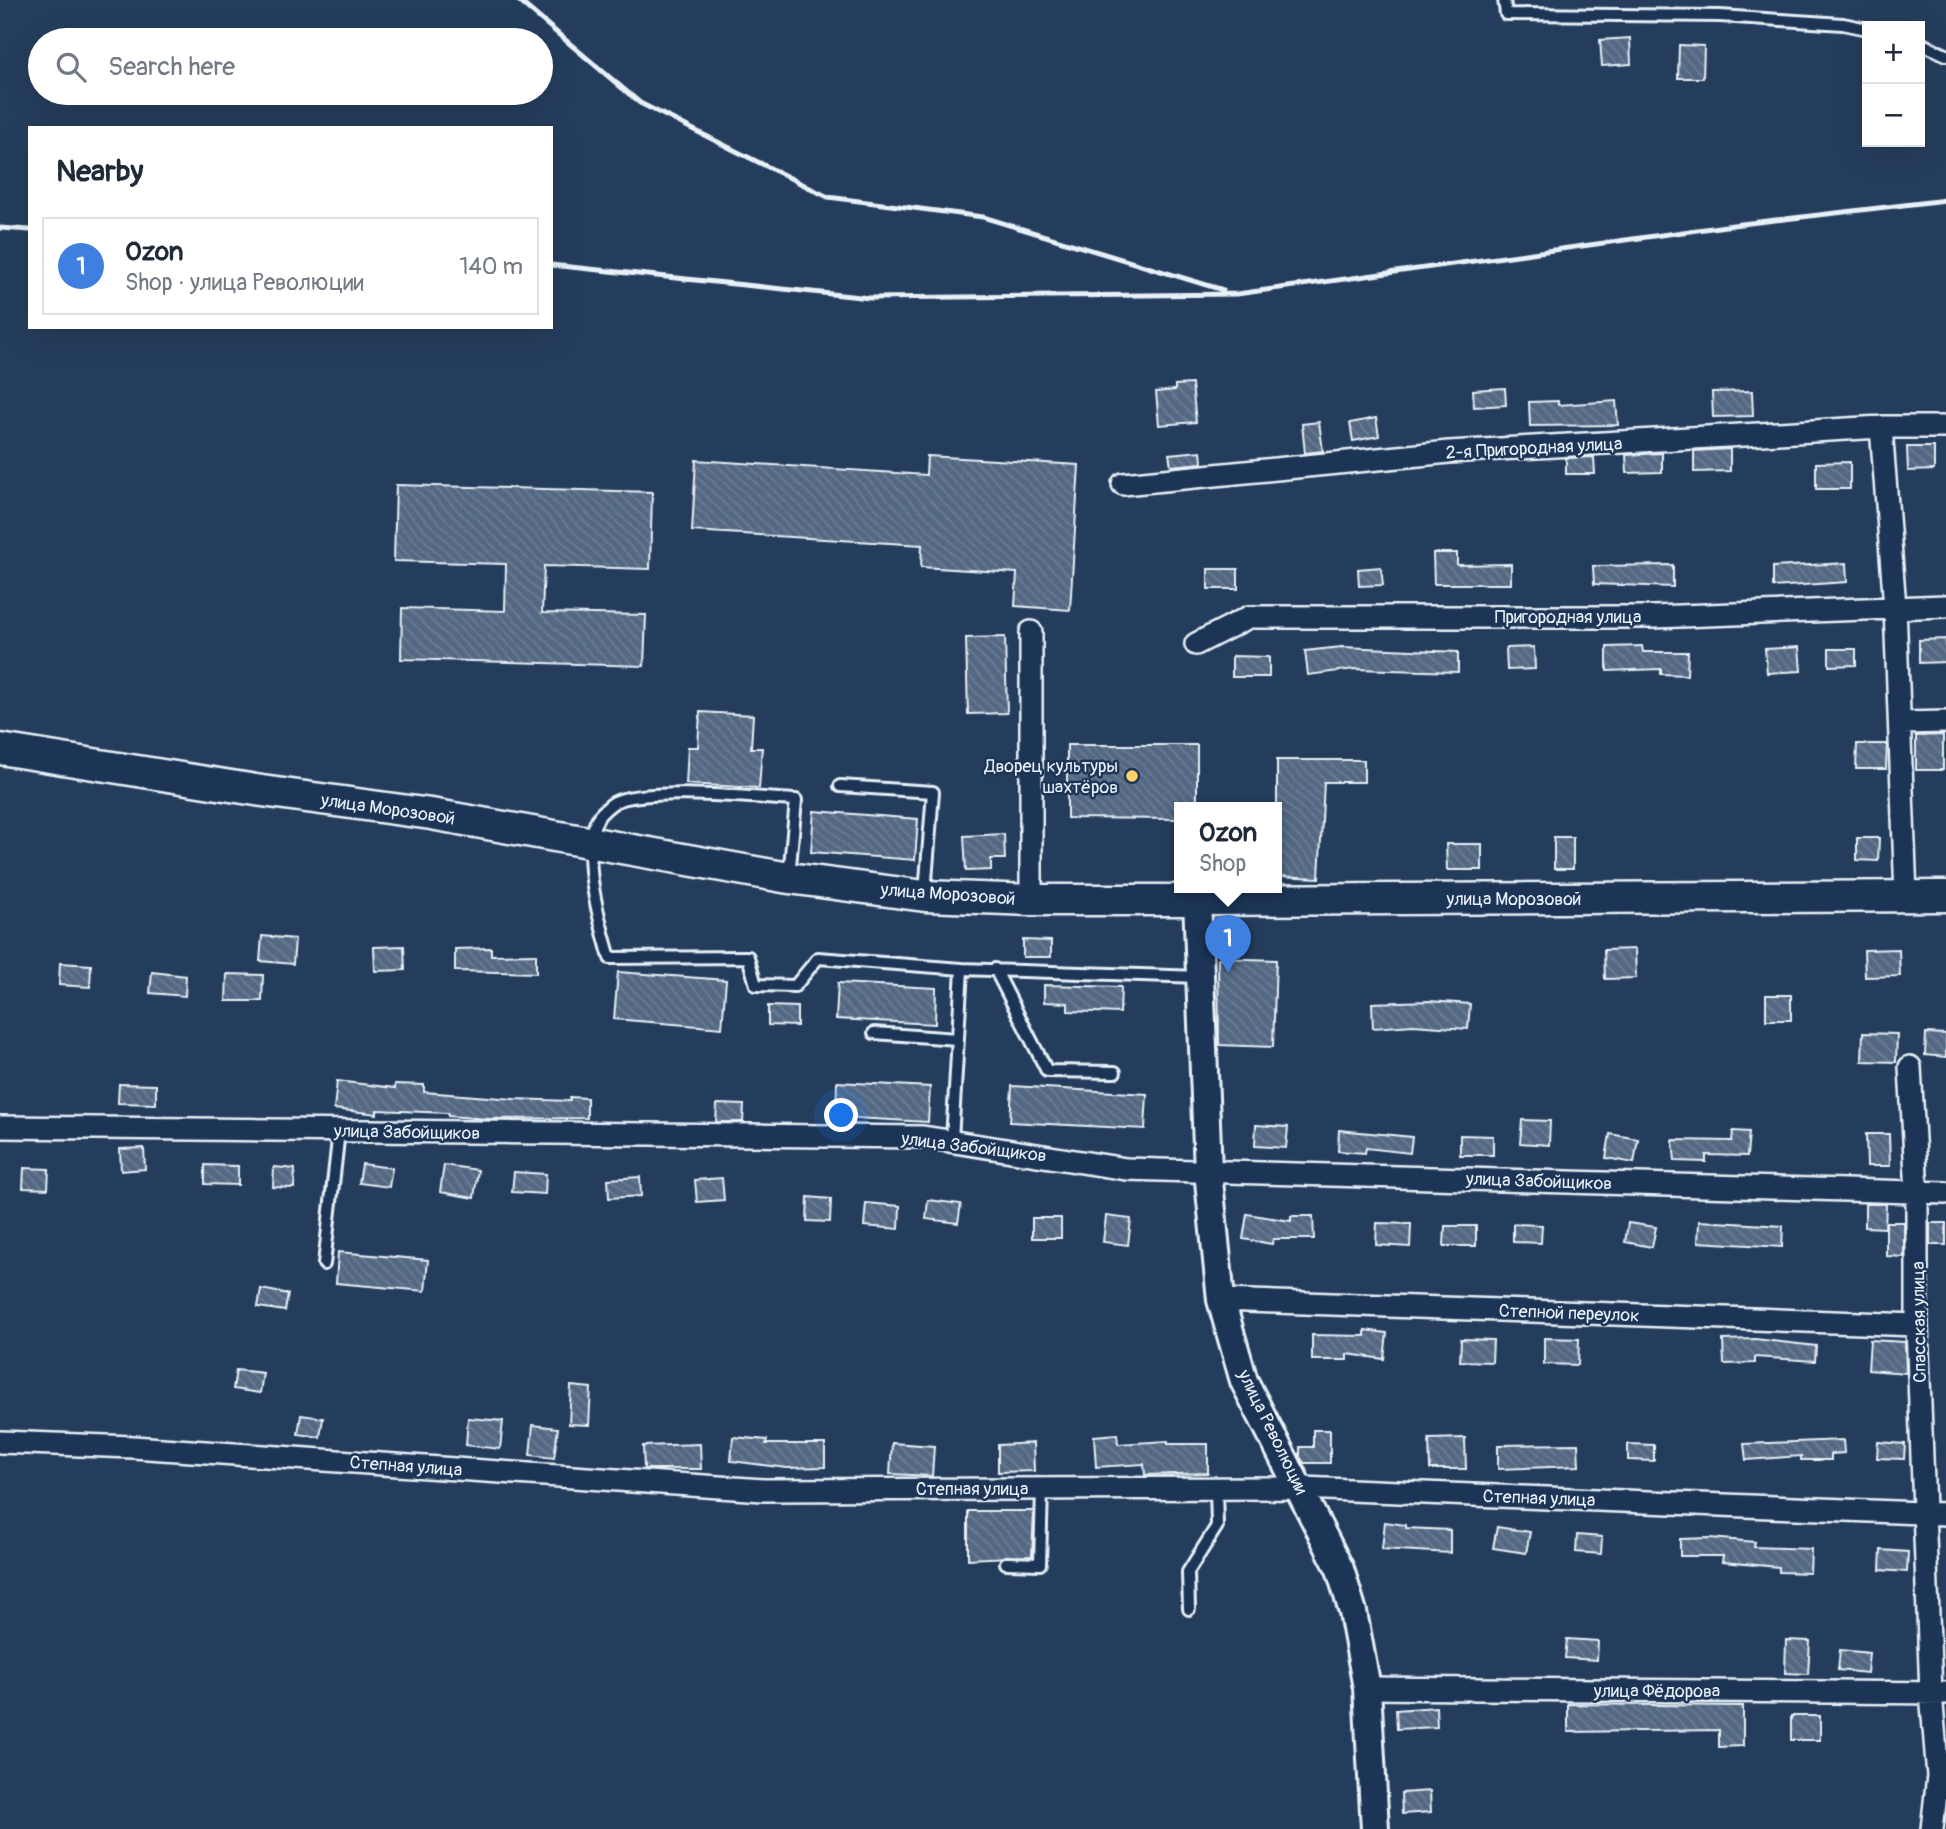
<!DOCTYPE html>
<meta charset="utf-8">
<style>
:root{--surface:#fff;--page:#f6f6f7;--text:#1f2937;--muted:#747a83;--line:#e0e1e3;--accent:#84754c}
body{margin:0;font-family:Pangolin,sans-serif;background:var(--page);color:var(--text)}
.controls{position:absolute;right:21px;top:21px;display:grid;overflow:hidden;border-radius:0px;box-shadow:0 7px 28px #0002}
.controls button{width:63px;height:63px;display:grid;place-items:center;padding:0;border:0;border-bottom:2px solid var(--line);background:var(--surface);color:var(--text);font:35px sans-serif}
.you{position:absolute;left:842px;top:1116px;width:24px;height:24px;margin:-18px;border:5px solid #fff;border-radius:50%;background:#1a73e8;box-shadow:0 0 0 10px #1a73e833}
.badge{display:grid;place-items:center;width:46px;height:46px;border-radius:50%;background:var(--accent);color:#fff;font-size:23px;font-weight:700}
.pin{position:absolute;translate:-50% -58px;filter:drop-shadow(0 2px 4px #0008)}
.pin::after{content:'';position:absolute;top:37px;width:24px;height:21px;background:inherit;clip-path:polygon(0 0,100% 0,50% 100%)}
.popup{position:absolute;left:1174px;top:802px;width:108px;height:91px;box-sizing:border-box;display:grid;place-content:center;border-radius:0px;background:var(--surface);filter:drop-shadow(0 2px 5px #0005);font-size:23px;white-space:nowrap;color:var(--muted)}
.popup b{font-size:26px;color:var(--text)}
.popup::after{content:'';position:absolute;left:50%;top:100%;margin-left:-14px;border:14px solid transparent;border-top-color:var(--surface)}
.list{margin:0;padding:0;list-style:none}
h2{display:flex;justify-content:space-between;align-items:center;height:91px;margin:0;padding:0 28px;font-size:30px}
h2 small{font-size:23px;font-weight:400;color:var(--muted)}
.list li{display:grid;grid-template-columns:46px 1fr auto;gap:21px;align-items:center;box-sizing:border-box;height:98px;margin:0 14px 14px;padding:0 14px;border:2px solid var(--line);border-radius:0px}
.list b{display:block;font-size:26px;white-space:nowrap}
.list p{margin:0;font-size:23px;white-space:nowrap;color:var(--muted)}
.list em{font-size:23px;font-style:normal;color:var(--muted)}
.icon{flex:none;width:38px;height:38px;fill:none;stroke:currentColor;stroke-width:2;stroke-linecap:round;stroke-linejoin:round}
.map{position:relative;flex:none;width:1946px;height:1829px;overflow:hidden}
.search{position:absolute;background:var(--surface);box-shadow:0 7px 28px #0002;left:28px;top:28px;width:525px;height:77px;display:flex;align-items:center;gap:18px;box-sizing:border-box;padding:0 24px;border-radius:38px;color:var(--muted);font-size:26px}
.panel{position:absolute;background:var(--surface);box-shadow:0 7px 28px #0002;left:28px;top:126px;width:525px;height:203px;border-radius:0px}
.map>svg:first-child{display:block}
.building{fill:url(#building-back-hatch);stroke:#e8f1f8;stroke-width:2}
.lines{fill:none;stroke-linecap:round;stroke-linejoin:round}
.service-casing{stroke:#e8f1f8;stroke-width:16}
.minor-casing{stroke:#e8f1f8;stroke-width:26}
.tertiary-casing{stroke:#e8f1f8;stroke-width:32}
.secondary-casing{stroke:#e8f1f8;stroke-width:35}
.service{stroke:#1d3557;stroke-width:10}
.minor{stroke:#1d3557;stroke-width:21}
.tertiary{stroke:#1d3557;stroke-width:26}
.secondary{stroke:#1d3557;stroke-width:30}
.rail{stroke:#e8f1f8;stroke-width:5}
.poi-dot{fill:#ffd166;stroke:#1d3557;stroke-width:2.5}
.labels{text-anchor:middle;stroke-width:5;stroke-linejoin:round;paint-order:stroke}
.street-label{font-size:18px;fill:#e8f1f8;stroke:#1d3557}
.poi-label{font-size:18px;fill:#e8f1f8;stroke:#1d3557;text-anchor:end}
</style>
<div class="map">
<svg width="1946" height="1829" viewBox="0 0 1946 1829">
<defs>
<pattern id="building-back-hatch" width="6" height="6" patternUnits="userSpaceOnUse" patternTransform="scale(1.75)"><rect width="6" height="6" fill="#536782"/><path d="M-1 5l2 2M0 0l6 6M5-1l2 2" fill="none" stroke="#6c7d94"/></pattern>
</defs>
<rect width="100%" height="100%" fill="#253d5d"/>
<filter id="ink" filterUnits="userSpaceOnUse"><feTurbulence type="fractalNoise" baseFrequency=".0143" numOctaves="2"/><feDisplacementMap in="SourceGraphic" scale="14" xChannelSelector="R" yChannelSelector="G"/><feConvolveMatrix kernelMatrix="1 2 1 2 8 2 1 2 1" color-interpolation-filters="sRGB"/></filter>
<g filter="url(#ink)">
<!-- building -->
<path class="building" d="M1630 38 1631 64 1602 66 1600 40Z
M1679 45 1704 46 1703 78H1678Z
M1192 384 1196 422 1159 425 1156 392 1175 390V385Z
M1505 388 1506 405 1474 407 1473 390Z
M1752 391 1753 416 1713 417 1712 392Z
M1558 401V405L1616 401 1618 425 1530 426 1529 402Z
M1376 418 1379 436 1353 441 1350 423Z
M1319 422 1323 451 1305 453 1302 424Z
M1907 447H1934V470L1908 471Z
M1730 449V471L1694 472V451Z
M1201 451 1202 463 1171 466 1169 454Z
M1662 453V472L1627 473 1626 455Z
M927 456 1079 465 1070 610 1015 606 1017 573 921 567 922 545 692 531 696 460 926 475Z
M1594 457 1595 474H1566V458Z
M1850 462V489H1816V463Z
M396 485 652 492 650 569 544 566 542 613 646 615 644 666 401 659 402 608 505 611 506 564 394 561Z
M1433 553H1457V565L1511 564V584H1434Z
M1846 563 1847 582 1773 587V567Z
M1673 565V587L1594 584 1593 566Z
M1381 567 1383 585 1359 586 1358 569Z
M1208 569H1238V589H1208Z
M1005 637 1007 713 968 714 966 638Z
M1946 639V662L1919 663V640Z
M1642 646 1643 652H1688L1687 675 1661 674V669L1607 671V647Z
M1342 647 1458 652V672L1355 669 1308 675 1305 651Z
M1534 647 1535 669 1507 670 1506 648Z
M1799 647 1801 671 1767 673 1765 649Z
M1829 649H1856V665L1829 666Z
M1232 656 1269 657V677H1232Z
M700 712 753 715 751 748H762L759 788 686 784 688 747H698Z
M1943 735V770H1916V736Z
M1857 744H1887L1886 769H1856Z
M1067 745H1197V807H1179V819L1067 818Z
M1277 760H1364V782H1324L1319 878 1277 876Z
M814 811 918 819 915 860 811 852Z
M1004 834 1005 859H991V870L966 871 964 836Z
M1554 837H1573V869H1554Z
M1857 838H1879L1878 861 1857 860Z
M1446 844H1482V870H1447Z
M262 936 295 939 293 964 260 961Z
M1023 940 1051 941V957H1023Z
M404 946 405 970 375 971 374 947Z
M491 948V955L536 954V973L455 971V949Z
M1635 949 1636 978 1605 979 1604 950Z
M1899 949 1900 976 1865 977 1864 950Z
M1218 958 1276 960 1273 1047 1219 1045Z
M60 963 91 965 90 987 59 985Z
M152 972 186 976 185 996 150 993Z
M618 972 726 980 722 1028 614 1019Z
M227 974 263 975 262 1001H226Z
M838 983 936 988 935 1024 836 1019Z
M1044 985 1121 987 1120 1013 1068 1011V1003L1044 1002Z
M1766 995H1791V1020H1766Z
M1429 1001 1470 1004 1468 1029 1413 1025 1373 1028 1372 1003Z
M768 1006 797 1007V1026L768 1025Z
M1863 1033 1897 1034 1896 1062 1862 1061Z
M1926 1033 1946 1034V1057L1925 1055Z
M337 1081 395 1088V1084L424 1085V1092L514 1099 570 1101V1097L587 1098V1118L488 1119 448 1116V1113L377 1110V1114L334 1109Z
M837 1082 930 1087 928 1122 836 1117Z
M119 1084 156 1085V1104L118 1103Z
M1012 1086 1147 1094 1145 1129 1010 1122Z
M717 1104 744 1105 743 1122H716Z
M1522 1120 1550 1121 1549 1145 1520 1143Z
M1256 1125 1288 1127 1286 1148 1255 1146Z
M1339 1130 1412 1137 1410 1153 1366 1148 1365 1153 1338 1151Z
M1733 1131 1749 1132 1747 1156 1706 1155V1162L1675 1161 1673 1140 1732 1141Z
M1610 1134 1638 1139 1634 1163 1606 1158Z
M1866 1134H1889L1890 1166H1867Z
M1460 1135 1493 1136V1155H1460Z
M144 1148 145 1169 121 1171 120 1149Z
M362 1164 392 1168 389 1187 359 1183Z
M205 1165 238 1166V1185L205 1184Z
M444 1165 478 1170 474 1198 440 1192Z
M274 1167 295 1169 294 1188 273 1187Z
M24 1168 49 1169 48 1189 23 1188Z
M514 1172 546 1174 545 1194 512 1192Z
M640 1177 641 1196 609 1198 608 1179Z
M722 1178 724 1200 697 1202 695 1180Z
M808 1197 831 1199 830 1222 807 1221Z
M928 1200 961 1204 958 1223 926 1219Z
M866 1203 900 1206 899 1229 864 1226Z
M1865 1204H1886L1885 1228 1865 1227Z
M1247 1214 1291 1221V1216H1313L1314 1239H1273L1272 1244 1243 1239Z
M1106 1216 1131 1219 1128 1245 1103 1242Z
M1032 1218H1061V1238H1032Z
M1699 1221 1783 1226 1782 1247 1698 1242Z
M1886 1222H1904V1257L1886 1256Z
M1377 1223 1411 1224 1410 1247 1376 1245Z
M1628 1223 1656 1227 1652 1247 1625 1242Z
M1930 1223H1946V1245H1930Z
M1513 1224 1542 1225 1541 1243 1513 1242Z
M1445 1226H1476V1246H1444Z
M338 1252 428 1260 425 1291 336 1283Z
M261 1289 288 1294 285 1311 258 1307Z
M1365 1330 1387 1333 1384 1359 1347 1354V1360H1312V1335L1365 1336Z
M1544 1338 1579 1339 1578 1365 1544 1364Z
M1461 1339 1493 1340 1492 1362 1460 1361Z
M1755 1339 1816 1346 1815 1361 1755 1357V1363L1724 1364 1723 1340Z
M1870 1340 1905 1342 1906 1373 1868 1370Z
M236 1370 263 1373 260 1393 233 1389Z
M571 1386 591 1388 589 1425 569 1424Z
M301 1415 323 1418 320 1437 298 1434Z
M468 1418 503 1421 500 1449 466 1445Z
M533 1425 558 1428 554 1458 530 1455Z
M1313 1430H1330V1463H1304L1300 1457V1447H1313Z
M1117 1434 1118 1444 1168 1441V1444H1208V1473L1145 1475 1144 1464 1096 1467 1094 1436Z
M733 1437 767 1440 766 1444H825V1467L787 1468 731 1461Z
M1465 1438 1466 1469H1430L1429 1439Z
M1843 1440 1844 1453 1831 1454V1460H1801V1456L1746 1460 1744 1444Z
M1878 1442 1905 1444 1904 1459 1877 1458Z
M892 1443 934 1446 932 1476 890 1474Z
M1033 1443 1034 1471 998 1472V1445Z
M700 1444 701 1469H644L643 1446Z
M1578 1444 1579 1466 1498 1469V1445Z
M1628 1444 1654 1445V1461L1628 1460Z
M968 1511H1034L1032 1556 968 1559Z
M1385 1522 1406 1525V1528L1450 1530V1553L1382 1549Z
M1497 1527 1530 1532 1526 1553 1493 1548Z
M1577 1535 1602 1537 1601 1554 1576 1552Z
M1710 1538 1755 1542 1754 1547 1811 1549 1810 1573 1779 1572V1567L1722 1562 1723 1556H1680V1539Z
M1881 1550 1908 1552 1907 1572 1880 1570Z
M1567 1639 1598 1641 1597 1660 1565 1658Z
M1786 1640 1810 1641 1808 1674 1785 1673Z
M1840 1650 1869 1653 1867 1673 1838 1670Z
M1568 1704 1743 1706V1746L1719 1747V1730L1568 1732Z
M1436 1707 1437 1727 1397 1729 1396 1710Z
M1791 1716H1820V1740H1791Z
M1430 1791 1431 1812 1402 1814 1401 1793Z"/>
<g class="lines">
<!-- service casing -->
<g class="service-casing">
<path id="service" d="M1504 0 1506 14 1720 16 1843 24 1867 29
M1920 43 1946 55
M840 786 933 792 925 893
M789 877 796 800C760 798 643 787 615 802 611 804 602 812 599 816 578 849 600 923 610 958L748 957 756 985 795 986 818 958 962 969
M995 969 1047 1071 1115 1072
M874 1033 957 1039
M952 1140 962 969 1200 977
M324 1264 339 1131
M1006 1563 1040 1564 1042 1488
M1189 1609 1188 1572 1217 1526 1216 1487"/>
</g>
<!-- minor casing -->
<g class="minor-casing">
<path id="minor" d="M1881 427 1895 607 1906 896
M1123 484 1449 452 1881 427H1946
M1196 644 1249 617H1653L1946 606
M1902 723 1946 722
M1031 900V632
M1910 1067 1917 1193V1325L1931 1693 1938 1776 1932 1829
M0 1127 923 1137 1126 1169 1946 1193
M1221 1300 1917 1325
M0 1442 133 1447 763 1490 1301 1488 1946 1514
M1367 1688 1946 1693"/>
</g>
<!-- tertiary casing -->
<g class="tertiary-casing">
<path id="tertiary" d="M1197 900 1208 1171 1221 1300 1244 1381 1340 1569 1353 1612 1367 1688 1375 1829"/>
</g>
<!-- secondary casing -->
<g class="secondary-casing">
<path id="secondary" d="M0 749 262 791 431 814 789 878 925 896 1031 900H1197L1946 896"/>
</g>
<!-- service -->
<use href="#service" class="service"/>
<!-- minor -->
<use href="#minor" class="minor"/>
<!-- tertiary -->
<use href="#tertiary" class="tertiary"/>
<!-- secondary -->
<use href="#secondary" class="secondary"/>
<!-- rail -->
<path class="rail" d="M518 0 640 103 828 197 983 217 1223 290
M0 228 30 230
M551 265 870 298 1237 294 1733 225 1946 200"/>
</g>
</g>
<!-- markers -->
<circle class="poi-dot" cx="1132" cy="776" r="7"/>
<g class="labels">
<!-- street labels -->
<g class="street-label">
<text transform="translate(1534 448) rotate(-3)" y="6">2-я Пригородная улица</text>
<text x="1568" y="623">Пригородная улица</text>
<text transform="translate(388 809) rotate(8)" y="6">улица Морозовой</text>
<text transform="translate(948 894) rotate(4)" y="6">улица Морозовой</text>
<text x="1514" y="905">улица Морозовой</text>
<text transform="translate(407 1132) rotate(1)" y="6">улица Забойщиков</text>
<text transform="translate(974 1147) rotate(7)" y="6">улица Забойщиков</text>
<text transform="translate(1539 1181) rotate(2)" y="6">улица Забойщиков</text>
<text transform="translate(1569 1313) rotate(2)" y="6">Степной переулок</text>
<text transform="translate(1919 1322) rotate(-91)" y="6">Спасская улица</text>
<text transform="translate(1273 1432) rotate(64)" y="6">улица Революции</text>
<text transform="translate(406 1466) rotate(4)" y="6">Степная улица</text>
<text x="972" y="1495">Степная улица</text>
<text transform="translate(1539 1498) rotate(2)" y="6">Степная улица</text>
<text x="1657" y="1697">улица Фёдорова</text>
</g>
<!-- poi labels -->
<g class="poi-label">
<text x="1118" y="772">Дворец культуры<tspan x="1118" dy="21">шахтёров</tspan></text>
</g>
</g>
</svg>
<div class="controls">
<button>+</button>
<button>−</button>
</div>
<div class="you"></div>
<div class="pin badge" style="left:1228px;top:973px;background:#3f7fe0">1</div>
<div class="popup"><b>Ozon</b>Shop</div>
<div class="search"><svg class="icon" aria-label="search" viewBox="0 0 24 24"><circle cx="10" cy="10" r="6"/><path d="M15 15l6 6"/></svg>Search here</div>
<section class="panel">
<h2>Nearby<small></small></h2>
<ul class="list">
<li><span class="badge" style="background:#3f7fe0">1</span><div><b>Ozon</b><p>Shop · улица Революции</p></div><em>140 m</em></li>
</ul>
</section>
</div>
